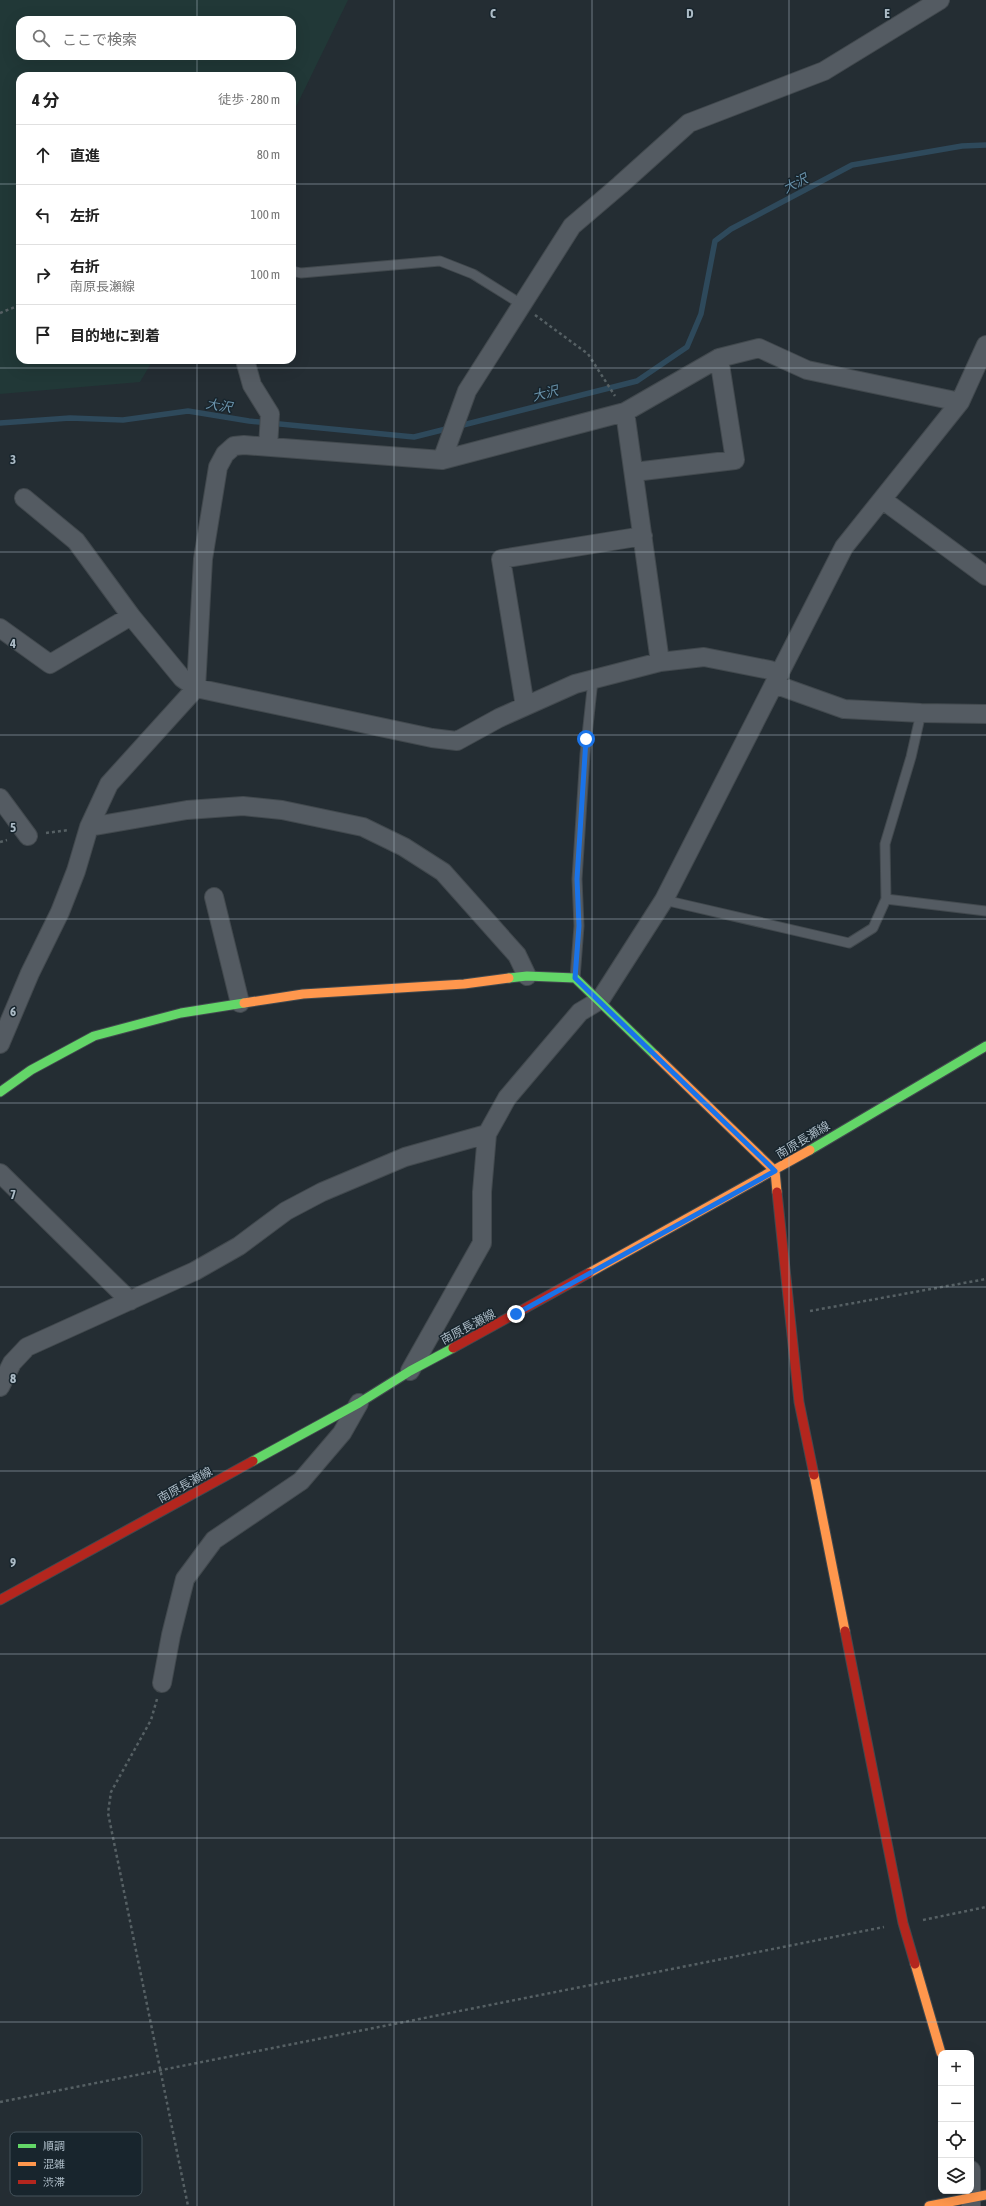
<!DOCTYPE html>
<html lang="ja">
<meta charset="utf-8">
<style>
:root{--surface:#fff;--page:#f6f6f6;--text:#222;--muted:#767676;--line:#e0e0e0}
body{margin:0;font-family:"Asap Condensed","Noto Sans JP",sans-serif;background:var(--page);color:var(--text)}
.controls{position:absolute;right:12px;bottom:12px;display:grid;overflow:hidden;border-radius:8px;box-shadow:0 4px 16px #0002}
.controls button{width:36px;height:36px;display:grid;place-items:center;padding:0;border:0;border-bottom:1px solid var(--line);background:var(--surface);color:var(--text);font:20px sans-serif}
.stop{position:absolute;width:12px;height:12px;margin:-9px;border:3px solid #1a73e8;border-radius:50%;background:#fff}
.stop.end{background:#1a73e8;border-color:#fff;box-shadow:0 1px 4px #0008}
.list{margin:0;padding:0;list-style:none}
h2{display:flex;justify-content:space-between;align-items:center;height:52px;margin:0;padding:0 16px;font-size:17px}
h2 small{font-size:13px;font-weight:400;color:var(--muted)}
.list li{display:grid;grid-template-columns:26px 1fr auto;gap:12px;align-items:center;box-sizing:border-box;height:60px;padding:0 16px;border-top:1px solid var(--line)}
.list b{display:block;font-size:15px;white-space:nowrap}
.list p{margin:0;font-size:13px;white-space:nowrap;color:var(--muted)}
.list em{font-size:13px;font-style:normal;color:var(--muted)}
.icon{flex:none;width:22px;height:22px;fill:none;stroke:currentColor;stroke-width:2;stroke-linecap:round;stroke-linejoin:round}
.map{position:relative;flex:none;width:986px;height:2206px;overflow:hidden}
.search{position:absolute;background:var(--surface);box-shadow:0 4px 16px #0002;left:16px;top:16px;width:280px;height:44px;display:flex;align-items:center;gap:10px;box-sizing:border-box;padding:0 14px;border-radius:12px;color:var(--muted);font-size:15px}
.panel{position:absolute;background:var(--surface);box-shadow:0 4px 16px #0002;left:16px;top:72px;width:280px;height:292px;border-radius:12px}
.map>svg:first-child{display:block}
.green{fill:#213837;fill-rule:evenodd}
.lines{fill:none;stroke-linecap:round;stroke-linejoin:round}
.stream{stroke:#2e495b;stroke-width:5.5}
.lane-casing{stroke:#42494e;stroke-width:11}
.street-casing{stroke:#42494e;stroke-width:20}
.fast-casing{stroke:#42494e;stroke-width:11}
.slow-casing{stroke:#42494e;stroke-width:11}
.jam-casing{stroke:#42494e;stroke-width:11}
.path{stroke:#566064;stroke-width:2.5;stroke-dasharray:3 3;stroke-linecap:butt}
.lane{stroke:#545b62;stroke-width:9}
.street{stroke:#545b62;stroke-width:18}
.fast{stroke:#63d668;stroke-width:9}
.slow{stroke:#ff974d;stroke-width:9}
.jam{stroke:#b3261e;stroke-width:9}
.route{stroke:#1a73e8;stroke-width:5}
.grid{fill:none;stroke:#acbbc6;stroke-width:1;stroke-opacity:0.55}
.labels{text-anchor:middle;stroke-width:3;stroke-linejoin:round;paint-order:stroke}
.street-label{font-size:12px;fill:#acbbc6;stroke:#18252d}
.water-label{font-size:13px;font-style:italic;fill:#6a93ac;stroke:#18252d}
.key{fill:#18252d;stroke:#44525b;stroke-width:1}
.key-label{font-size:11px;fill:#acbbc6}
.grid-label{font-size:13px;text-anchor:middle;font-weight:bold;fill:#acbbc6;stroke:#18252d;stroke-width:3;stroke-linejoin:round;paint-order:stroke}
</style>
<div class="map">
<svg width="986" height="2206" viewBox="0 0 986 2206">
<rect width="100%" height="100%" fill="#242d33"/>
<!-- green -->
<path class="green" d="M0 0H348L292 115V76H20V360H153L140 382 0 394ZM20 20H292V56H20Z"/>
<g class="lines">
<!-- stream -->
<path class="stream" d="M0 423 70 418 123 420 188 411 249 421 414 437 450 428
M459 426 637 381 687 347 701 314 715 241 731 229 852 165 962 146 986 145"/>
<!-- lane casing -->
<g class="lane-casing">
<path id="lane" d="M292 271 301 273 440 261 473 274 521 304
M886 899 986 911
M664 900 849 943 873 928 886 899 885 844 911 757 921 713
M575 978 579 926 577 879 585 754 593 680"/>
</g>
<!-- street casing -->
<g class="street-casing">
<path id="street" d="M245 360 252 385 270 414 268 447
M625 412 660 662
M442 460 467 391 572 226 620 185 689 123 824 71 940 0
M634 472 735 460 719 358
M24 498 76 541 131 616 182 678 196 688 432 738 457 741 499 718 575 684 660 662 704 657 770 670 780 674
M883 500 986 576
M0 628 50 664 131 616
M774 684 844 709 921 713 986 714
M525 706 501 559 643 536
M0 798 28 836
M89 827 187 810 243 806 282 810 363 827 404 847 443 872 517 955 527 976
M214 897 240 1003
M0 1044 30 973 60 912 76 871 89 827 109 784 196 688 203 559 218 467 225 454 234 446 244 445 442 460 625 412 719 358 759 348 807 370 960 402
M0 1173 130 1301
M410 1371 482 1243V1192L487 1134 507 1098 580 1012 600 1000 664 900 844 547 960 402 986 345
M0 1387 12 1363 27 1347 195 1271 239 1246 286 1211 322 1192 405 1157 487 1134
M162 1683 171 1635 185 1579 214 1540 301 1481 342 1433 359 1403
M971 2170V2206"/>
</g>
<!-- fast casing -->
<g class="fast-casing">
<path id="fast" d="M509 978 527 976 575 978 655 1055
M0 1092 31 1070 94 1036 181 1013 244 1003
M810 1150 986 1046
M253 1461 359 1403 410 1371 453 1348"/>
</g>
<!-- slow casing -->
<g class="slow-casing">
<path id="slow" d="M244 1003 303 994 464 984 509 978
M655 1055 775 1171 777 1192
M589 1273 810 1150
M814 1475 845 1631
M915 1964 941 2053
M929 2206 986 2195"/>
</g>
<!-- jam casing -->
<g class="jam-casing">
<path id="jam" d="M777 1192 799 1402 814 1475
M453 1348 589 1273
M0 1600 253 1461
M845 1631 903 1923 915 1964"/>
</g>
<!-- path -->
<path class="path" d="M0 313 20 305
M535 315 588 354 615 396
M46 833 69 830
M0 842 7 840
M810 1311 986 1279
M157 1699 151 1720 111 1792 108 1813 188 2206
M923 1920 986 1907
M0 2102 884 1927"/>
<!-- lane -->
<use href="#lane" class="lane"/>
<!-- street -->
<use href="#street" class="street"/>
<!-- fast -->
<use href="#fast" class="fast"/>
<!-- slow -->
<use href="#slow" class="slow"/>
<!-- jam -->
<use href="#jam" class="jam"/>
</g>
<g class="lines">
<!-- route -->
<path class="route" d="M516 1314 775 1171 575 978 579 926 577 879 586 739"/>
</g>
<!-- grid -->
<path class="grid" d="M197 0V20M394 0V2206M592 0V2206M789 0V2206M197 56V76M0 184H20M292 184H986M197 360V2206M0 368H986M0 552H986M0 735H986M0 919H986M0 1103H986M0 1287H986M0 1471H986M0 1654H986M0 1838H986M0 2022H986"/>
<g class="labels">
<!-- street labels -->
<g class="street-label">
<text transform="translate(803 1140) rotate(-31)" y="4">南原長瀬線</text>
<text transform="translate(468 1327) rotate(-28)" y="4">南原長瀬線</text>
<text transform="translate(185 1485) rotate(-29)" y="4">南原長瀬線</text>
</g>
<!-- water labels -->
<g class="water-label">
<text transform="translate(795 183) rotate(-27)" y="5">大沢</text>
<text transform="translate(545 393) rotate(-14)" y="5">大沢</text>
<text transform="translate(219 405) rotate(10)" y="5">大沢</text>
</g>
</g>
<!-- legend -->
<rect x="10" y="2132" width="132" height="64" rx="6" class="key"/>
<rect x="18" y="2144" width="18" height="4" fill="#63d668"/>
<rect x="18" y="2162" width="18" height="4" fill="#ff974d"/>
<rect x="18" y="2180" width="18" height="4" fill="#b3261e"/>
<g class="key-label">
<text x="43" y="2150">順調</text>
<text x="43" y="2168">混雑</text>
<text x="43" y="2186">渋滞</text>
</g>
<g class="grid-label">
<text x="493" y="18">C</text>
<text x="690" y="18">D</text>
<text x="887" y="18">E</text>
<text x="13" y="464">3</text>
<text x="13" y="648">4</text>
<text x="13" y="832">5</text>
<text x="13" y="1016">6</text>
<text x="13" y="1199">7</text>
<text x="13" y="1383">8</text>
<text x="13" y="1567">9</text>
</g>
</svg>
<div class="controls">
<button>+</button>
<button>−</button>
<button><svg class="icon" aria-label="locate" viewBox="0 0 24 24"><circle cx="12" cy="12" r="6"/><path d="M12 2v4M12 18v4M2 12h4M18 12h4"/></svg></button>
<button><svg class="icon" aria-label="layers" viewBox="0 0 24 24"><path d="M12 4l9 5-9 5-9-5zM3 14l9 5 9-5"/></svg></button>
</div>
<div class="stop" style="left:586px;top:739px"></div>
<div class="stop end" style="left:516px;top:1314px"></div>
<div class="search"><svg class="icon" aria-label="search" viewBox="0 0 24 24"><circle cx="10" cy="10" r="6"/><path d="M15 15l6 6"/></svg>ここで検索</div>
<section class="panel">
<h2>4 分<small>徒歩 · 280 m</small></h2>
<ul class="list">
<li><svg class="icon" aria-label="ahead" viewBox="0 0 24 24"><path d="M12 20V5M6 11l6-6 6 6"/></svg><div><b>直進</b></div><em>80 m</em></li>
<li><svg class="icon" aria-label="left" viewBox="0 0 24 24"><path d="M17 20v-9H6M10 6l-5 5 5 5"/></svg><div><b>左折</b></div><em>100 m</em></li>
<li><svg class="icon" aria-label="right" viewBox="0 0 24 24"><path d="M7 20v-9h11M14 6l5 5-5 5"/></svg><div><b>右折</b><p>南原長瀬線</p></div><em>100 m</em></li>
<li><svg class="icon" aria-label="arrive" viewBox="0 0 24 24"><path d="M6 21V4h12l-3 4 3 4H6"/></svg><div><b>目的地に到着</b></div></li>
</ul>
</section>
</div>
